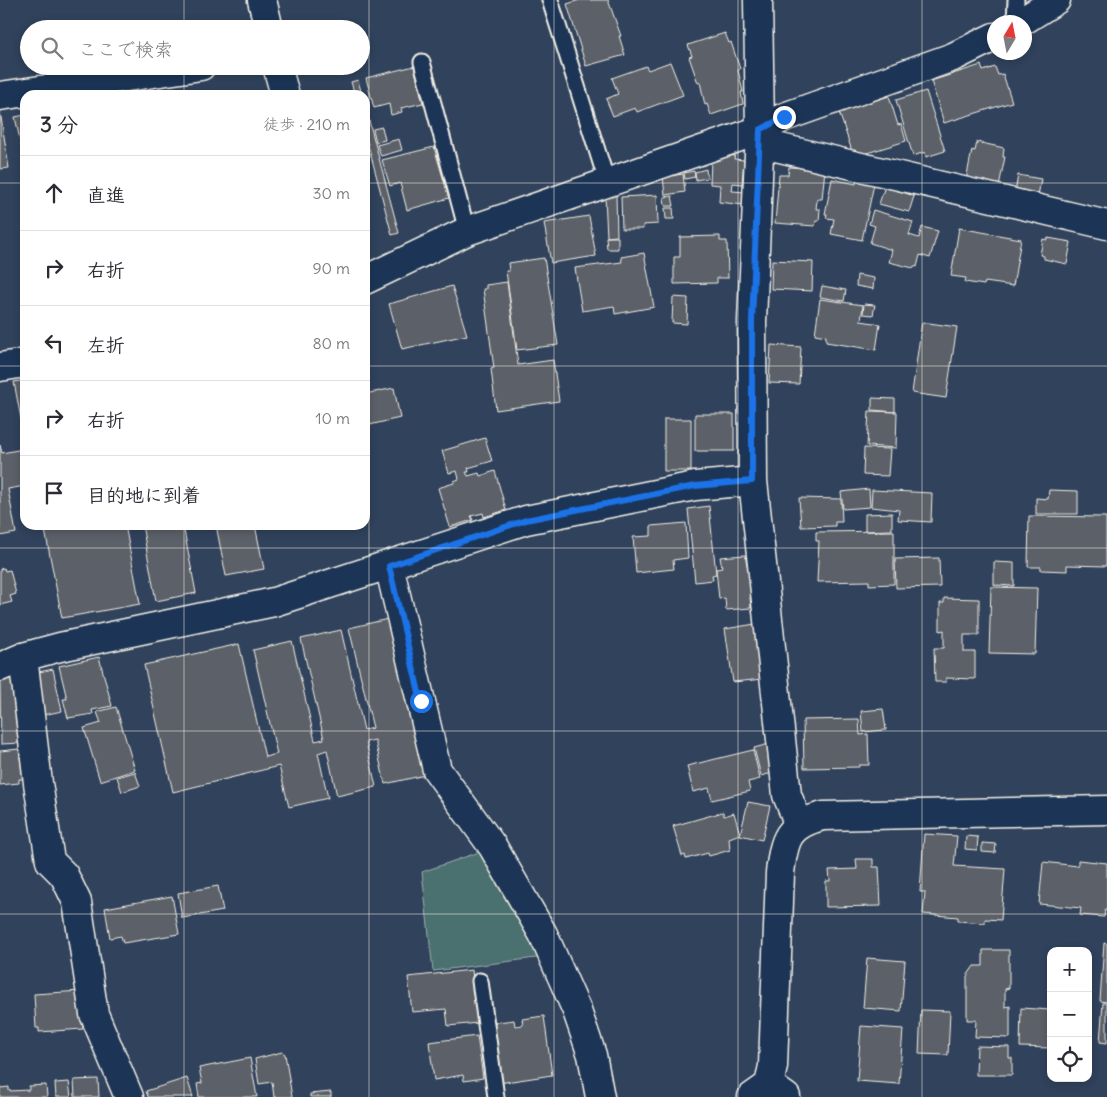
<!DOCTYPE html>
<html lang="ja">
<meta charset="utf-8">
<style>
:root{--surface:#fff;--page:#f7f7f7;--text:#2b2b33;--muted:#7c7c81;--line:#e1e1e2}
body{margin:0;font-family:Delius,"Klee One",sans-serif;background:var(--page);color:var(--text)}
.controls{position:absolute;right:15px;bottom:15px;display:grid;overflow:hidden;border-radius:10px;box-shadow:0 2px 8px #0003}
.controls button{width:45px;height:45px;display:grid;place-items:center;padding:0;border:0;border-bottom:1px solid var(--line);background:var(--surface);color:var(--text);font:25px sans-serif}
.compass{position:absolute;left:987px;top:15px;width:45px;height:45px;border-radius:50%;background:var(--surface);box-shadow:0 2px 8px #0003;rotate:10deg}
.stop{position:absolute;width:15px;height:15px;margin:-11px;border:4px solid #1a73e8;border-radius:50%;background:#fff}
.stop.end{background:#1a73e8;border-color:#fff;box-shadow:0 1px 5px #0008}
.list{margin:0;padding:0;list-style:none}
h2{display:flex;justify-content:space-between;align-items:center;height:65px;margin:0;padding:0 20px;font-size:21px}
h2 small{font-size:16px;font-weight:400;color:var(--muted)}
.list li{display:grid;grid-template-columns:32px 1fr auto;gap:15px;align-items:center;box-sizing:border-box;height:75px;padding:0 20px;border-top:1px solid var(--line)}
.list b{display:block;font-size:19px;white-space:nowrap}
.list em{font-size:16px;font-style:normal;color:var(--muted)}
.icon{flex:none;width:28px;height:28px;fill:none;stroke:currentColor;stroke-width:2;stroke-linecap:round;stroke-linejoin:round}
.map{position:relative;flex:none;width:1107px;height:1097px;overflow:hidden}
.search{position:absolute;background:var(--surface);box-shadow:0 2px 8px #0003;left:20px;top:20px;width:350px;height:55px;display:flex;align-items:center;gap:12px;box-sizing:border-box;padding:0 18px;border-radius:28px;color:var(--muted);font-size:19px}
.panel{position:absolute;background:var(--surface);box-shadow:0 2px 8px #0003;left:20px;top:90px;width:350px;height:440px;border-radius:15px}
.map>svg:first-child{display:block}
.green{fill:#4b6f70;stroke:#a0b0ac}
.building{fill:#5b6167;stroke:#f4f1e8}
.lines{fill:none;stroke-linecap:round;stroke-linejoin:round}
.lane-casing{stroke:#f4f1e8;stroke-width:19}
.street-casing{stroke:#f4f1e8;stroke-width:31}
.secondary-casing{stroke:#f4f1e8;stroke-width:31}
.lane{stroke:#1d3557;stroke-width:15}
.street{stroke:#1d3557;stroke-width:28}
.secondary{stroke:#1d3557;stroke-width:28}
.route{stroke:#1a73e8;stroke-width:6}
.grid{fill:none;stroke:#f4f1e8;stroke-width:1;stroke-opacity:0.55}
</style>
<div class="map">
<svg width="1107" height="1097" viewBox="0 0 1107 1097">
<rect width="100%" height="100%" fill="#30425c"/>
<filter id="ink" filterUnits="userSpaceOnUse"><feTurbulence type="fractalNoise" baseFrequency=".02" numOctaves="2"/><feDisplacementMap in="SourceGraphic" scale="10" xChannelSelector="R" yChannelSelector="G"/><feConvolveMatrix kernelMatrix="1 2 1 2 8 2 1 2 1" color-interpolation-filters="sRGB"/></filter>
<g filter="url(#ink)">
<!-- green -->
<path class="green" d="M488 849 544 957 433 971 422 872Z"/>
<!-- building -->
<path class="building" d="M580 0H608L621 36H619L625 55 586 66 567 4Z
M725 33 729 43 731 42 740 69 738 70 743 92H741L743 104 711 115 707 104 705 105 700 82 698 83 689 57 692 56 688 45Z
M670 62 683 95 637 112 635 108 613 116 606 99 618 94 612 78 646 66 648 70Z
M981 65 983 71 995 67 998 75 1003 74 1012 102 944 123 931 81Z
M414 66 423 103 401 108 402 112 391 115 389 104 374 108 366 78Z
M358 80 362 95H355L351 82Z
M926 91 945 151 926 157 925 152 913 156 896 100Z
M889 96 898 125 901 124 906 141 854 157 839 112Z
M365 106 399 233 392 235 365 133Z
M0 111 9 168 0 169Z
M25 115V158H24L15 117Z
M382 127 385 140 376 142 373 129Z
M399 139 402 150 381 156 377 145Z
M977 142 1004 148 1003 157H1005L999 186 966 180 972 150 975 151Z
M434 147 449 198 407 210 400 183 390 186 382 160Z
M735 155 734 159 744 160 742 184 733 183 732 191 745 192 744 205 719 202 720 185 710 184 711 161Z
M789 167 825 169 822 199H817L816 209H820L819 221H816L815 226 775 223 779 175H788Z
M706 169 707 178 696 180 695 172Z
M694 171 695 177 685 179 684 173Z
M683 174 685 192 665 195 663 177Z
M1018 175 1041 179 1037 202 1014 198Z
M832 179 856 184 857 180 874 184 862 240 831 234 834 219 826 218 827 214H825Z
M885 186 914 196 909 212 879 204Z
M616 195 617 236 607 237 605 196Z
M657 195 658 224 643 225V229H622L621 197Z
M672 196 674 206H665L664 197Z
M665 208H673L674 219H666Z
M873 210 913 222 909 235 919 238 922 227 938 231 930 258 920 255 917 267 914 266 913 268 889 262 892 250 870 243 875 226 869 224Z
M589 216 596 256 551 263 544 223Z
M959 228 1021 239 1013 286 985 282 984 285 965 282 966 278 951 276Z
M720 236V241H727L728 278H717V283L674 284V257H680V237Z
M606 237H618V249H607Z
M1048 238 1071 242 1067 264 1044 259V256L1040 255 1043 239 1047 240Z
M644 253 654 307 615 314 614 306 582 311 575 268 622 262 621 257Z
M544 258 558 345 517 350 506 271H509L508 263Z
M772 260 813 262 812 291 771 289Z
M857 275 874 278 873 289 856 286Z
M507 282 518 365 553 360 559 401 496 410 491 369 494 368 483 289H486V285Z
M452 286 467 335 402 349 389 304Z
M822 286 846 290 844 301 820 297Z
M673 297 688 298 687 324 672 323Z
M820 299 863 305 861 321 880 324 876 350 826 342V336L815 334Z
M864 304 875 305 873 315 863 314Z
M922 322 957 327 946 398 912 393Z
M771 345 801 347 799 384 769 383Z
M25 380V440L14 382Z
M394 388 400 418 365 426V394Z
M872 398 895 399V412L872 410Z
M869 411 897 412 896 448 867 446Z
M695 414H734V451H695Z
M664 419H691V471H664Z
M485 438 492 461 468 468 469 472H466L468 476 479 473 480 476 495 471 506 510 484 517 483 513 471 516 473 520 450 527 438 488 454 483V481L459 479 457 471 449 473 442 451Z
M0 445 2 453 23 449 25 457V486L8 489 16 533 0 536Z
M864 448 890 449 888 476 863 475Z
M869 489 870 507 843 509 841 492Z
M872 490 932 493 931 522 898 520 899 510 871 507Z
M1049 490 1078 491V514H1036V498L1048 499Z
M799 498 841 499 842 522H835V526L801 527Z
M709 506 716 574 712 575 713 580 695 582 688 509Z
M892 513V530L865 531V514Z
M1029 516 1106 517V566L1067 565V571L1041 570V567H1028Z
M686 523 688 558 673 560 674 569 636 573 633 537 651 536V526Z
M44 525H125L140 604 62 618Z
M142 525H183L196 593 156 601Z
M216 525H255L264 569 226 576Z
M894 531V584L869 585V581L817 582 819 541H816V532Z
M745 555 747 565H749L752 597H750L751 608 726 610 725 598 719 599 716 569 722 568 720 557Z
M939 558 940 587 896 588 895 559Z
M994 562 1014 563V586L994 585Z
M4 568 5 571 10 570 16 594 10 596 12 602 0 605V569Z
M991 587 1037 588 1035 654 989 653Z
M944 598 979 599V635H964V652H975V679L946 678V682H935L934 648H944V630L940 631V603H944Z
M388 619 425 775 385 784 375 740 366 742 376 787 337 796 327 750 318 753 328 798 289 807 279 766 173 792 144 665 239 644 265 757 277 754 253 650 292 641 315 741 324 739 301 639 341 630 364 730 373 728 349 628Z
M755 624 763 679 733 682 725 629Z
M99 657 112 706 92 710 93 714 68 718 63 699H67L59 666Z
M53 669 62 711 43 715 34 673Z
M14 677 17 726H20L22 743 1 744 0 678Z
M116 707 135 770 100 781 84 728 101 723 97 712Z
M883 709 886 730 863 732 861 711Z
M859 719 860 735 868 734 869 765H859V767L804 768 803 720Z
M773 743 776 772 761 776 754 748Z
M19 749 23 779H19V783L0 785V751Z
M753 750 760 779 748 782 750 791 712 800 709 788 693 792 687 766Z
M135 772 140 786 122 792 117 777Z
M748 802 770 806 762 840 740 835Z
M723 812 724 816 734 813 740 834 729 838 730 850 709 856 708 853 686 859 685 855 682 856 673 826Z
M924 834 957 836 954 866 1005 869 1001 920 985 919V923L958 921V917L923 914 925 892H920Z
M966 836 978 837 977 850 965 849Z
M982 843 996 844 995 853 982 852Z
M856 859H873V867H879L881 906 826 907V881H830L829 870 857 869Z
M1078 860 1107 863V910H1105L1104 917 1080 915 1081 908 1039 904 1043 862 1078 866Z
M218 886 223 911 182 918 178 893Z
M172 896 179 934 123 943 121 936 110 938 105 908Z
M1104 943 1107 944V1002L1100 1001Z
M983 950H1009V988L1005 989V1007L1010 1006V1038L975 1037 976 1020H967V976L974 966H983Z
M867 958 905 961 901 1011 863 1008Z
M472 970 478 1023 448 1026 446 1009 412 1012 408 977Z
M81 991 83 1029 39 1032V1028H36L34 994Z
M1103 1003H1107V1043L1100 1042Z
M1021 1008 1051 1010V1048L1020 1047Z
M921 1010 950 1011 948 1055 919 1054Z
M544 1016 552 1075 499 1083 490 1023 514 1020 515 1026 523 1025 522 1019Z
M861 1026 903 1029 899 1084 857 1081Z
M477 1036 483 1078 464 1081 463 1075 434 1080 429 1042Z
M977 1046 1009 1047V1058H1012V1075H976Z
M282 1052 285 1054 292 1097H274L272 1082 259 1084 255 1059Z
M250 1058 257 1097H199L197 1084 202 1083 199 1068Z
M187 1078 193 1097H148L146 1091Z
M98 1079 99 1097H75L74 1080Z
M69 1082 71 1097H56L55 1083Z
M46 1085 47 1097H0V1088L9 1087V1091L29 1090V1086Z
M331 1092V1097H310V1094Z"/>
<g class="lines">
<!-- lane casing -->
<g class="lane-casing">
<path id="lane" d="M550 0 607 182
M1015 22 1016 0
M422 62 467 231
M480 981 496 1097"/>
</g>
<!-- street casing -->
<g class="street-casing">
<path id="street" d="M262 0 269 29
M758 0 760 130 752 321 753 481 787 795 799 825
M1021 22 1056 0
M277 66 285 95
M0 96 201 66
M759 143 1107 225
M365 280 467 231 760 130 784 117 953 57 994 37
M0 367 25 363
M389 565 437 770 493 847 543 934 577 1011 592 1055 600 1097
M23 657 38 783 50 861 64 875 77 902 94 1014 129 1097
M0 667 23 657 60 647 274 602 526 520 695 486 753 481
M769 1085 786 1097"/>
</g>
<!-- secondary casing -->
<g class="secondary-casing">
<path id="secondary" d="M752 1097 769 1085 773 1066 780 873C784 839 787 825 823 816L1107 810"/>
</g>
<!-- lane -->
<use href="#lane" class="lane"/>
<!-- street -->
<use href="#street" class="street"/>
<!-- secondary -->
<use href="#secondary" class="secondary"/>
</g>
</g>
<g class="lines" filter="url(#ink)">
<!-- route -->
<path class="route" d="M421 701 389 566 526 520 695 486 752 481V321L760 130 784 117"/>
</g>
<!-- grid -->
<path class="grid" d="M184 0V29M369 0V1097M554 0V1097M738 0V1097M922 0V1097M184 66V95M0 183H25M365 183H1107M0 366H25M365 366H1107M184 525V1097M0 548H1107M0 731H1107M0 914H1107"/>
</svg>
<div class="controls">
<button>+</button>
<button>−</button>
<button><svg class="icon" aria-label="locate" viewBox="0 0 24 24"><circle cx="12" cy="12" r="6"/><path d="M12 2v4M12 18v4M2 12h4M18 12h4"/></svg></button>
</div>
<svg class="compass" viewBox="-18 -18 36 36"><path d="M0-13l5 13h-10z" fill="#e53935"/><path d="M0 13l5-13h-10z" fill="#7c7c81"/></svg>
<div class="stop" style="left:421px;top:701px"></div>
<div class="stop end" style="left:784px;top:117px"></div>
<div class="search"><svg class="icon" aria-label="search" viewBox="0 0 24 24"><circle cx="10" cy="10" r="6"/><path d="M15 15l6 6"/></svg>ここで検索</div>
<section class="panel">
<h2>3 分<small>徒歩 · 210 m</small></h2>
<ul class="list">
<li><svg class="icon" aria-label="ahead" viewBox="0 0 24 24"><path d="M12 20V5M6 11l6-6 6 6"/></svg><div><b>直進</b></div><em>30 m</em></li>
<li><svg class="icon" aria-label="right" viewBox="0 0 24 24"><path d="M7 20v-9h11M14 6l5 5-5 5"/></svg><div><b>右折</b></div><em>90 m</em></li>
<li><svg class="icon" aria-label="left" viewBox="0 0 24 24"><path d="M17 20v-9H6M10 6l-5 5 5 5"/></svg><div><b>左折</b></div><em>80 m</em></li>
<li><svg class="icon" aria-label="right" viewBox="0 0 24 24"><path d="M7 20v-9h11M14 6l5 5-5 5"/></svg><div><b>右折</b></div><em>10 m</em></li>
<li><svg class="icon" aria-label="arrive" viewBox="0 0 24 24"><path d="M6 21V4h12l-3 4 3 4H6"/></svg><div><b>目的地に到着</b></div></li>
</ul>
</section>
</div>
